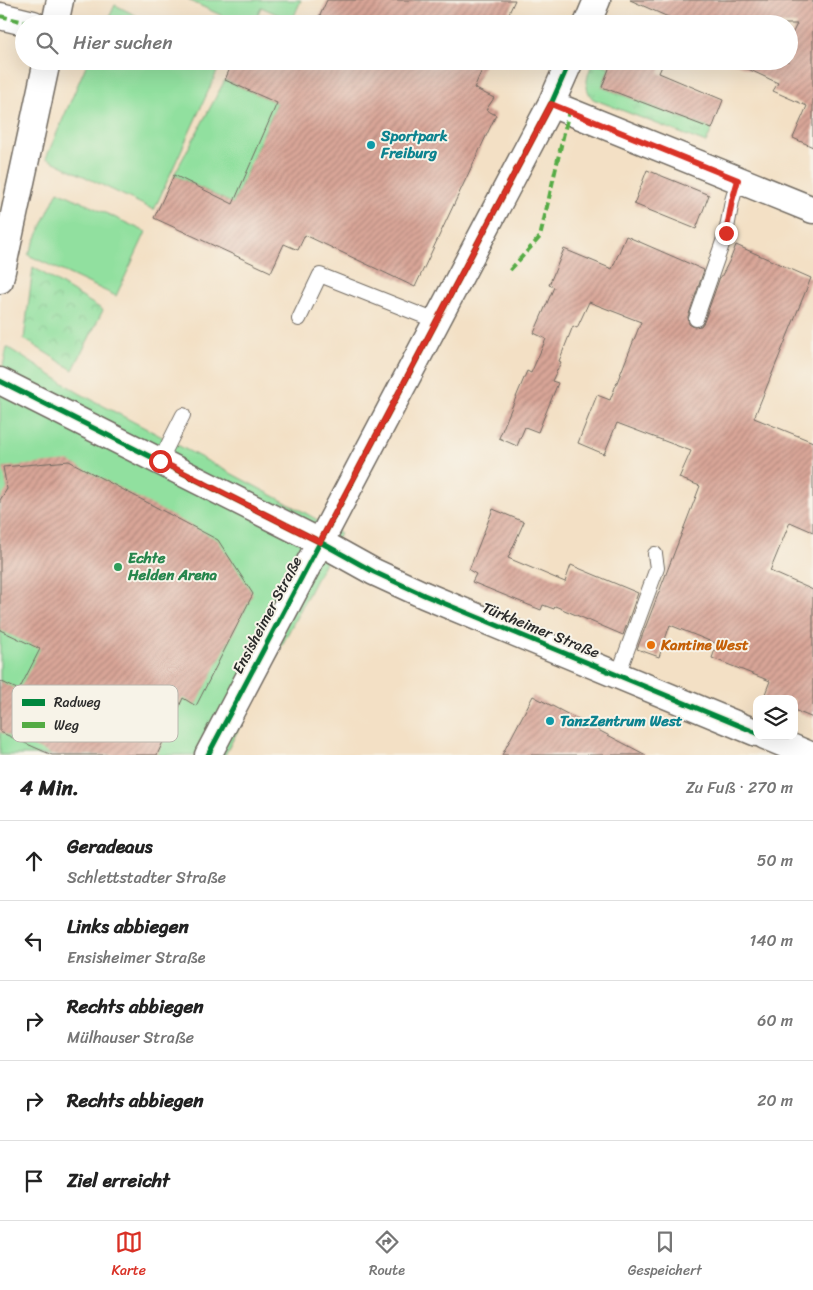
<!DOCTYPE html>
<html lang="de">
<meta charset="utf-8">
<style>
:root{--surface:#fff;--page:#f6f6f6;--text:#222;--muted:#767676;--line:#e0e0e0;--accent:#d93025}
body{margin:0;font-family:Sriracha,sans-serif;background:var(--page);color:var(--text)}
.controls{position:absolute;right:15px;bottom:15px;display:grid;overflow:hidden;border-radius:10px;box-shadow:0 5px 20px #0002}
.controls button{width:45px;height:45px;display:grid;place-items:center;padding:0;border:0;border-bottom:1px solid var(--line);background:var(--surface);color:var(--text);font:25px sans-serif}
.stop{position:absolute;width:15px;height:15px;margin:-11px;border:4px solid #d93025;border-radius:50%;background:#fff}
.stop.end{background:#d93025;border-color:#fff;box-shadow:0 1px 5px #0008}
.list{margin:0;padding:0;list-style:none}
h2{display:flex;justify-content:space-between;align-items:center;height:65px;margin:0;padding:0 20px;font-size:21px}
h2 small{font-size:16px;font-weight:400;color:var(--muted)}
.list li{display:grid;grid-template-columns:32px 1fr auto;gap:15px;align-items:center;box-sizing:border-box;height:80px;padding:0 20px;border-top:1px solid var(--line)}
.list b{display:block;font-size:19px;white-space:nowrap}
.list p{margin:0;font-size:16px;white-space:nowrap;color:var(--muted)}
.list em{font-size:16px;font-style:normal;color:var(--muted)}
.icon{flex:none;width:28px;height:28px;fill:none;stroke:currentColor;stroke-width:2;stroke-linecap:round;stroke-linejoin:round}
.map{position:relative;flex:none;width:813px;height:755px;overflow:hidden}
.search{position:absolute;background:var(--surface);box-shadow:0 5px 20px #0002;left:15px;right:15px;top:15px;height:55px;display:flex;align-items:center;gap:12px;box-sizing:border-box;padding:0 18px;border-radius:28px;color:var(--muted);font-size:19px}
.sheet{height:465px;background:var(--surface)}
nav{display:flex;justify-content:space-around;align-items:center;box-sizing:border-box;height:70px;border-top:1px solid var(--line);background:var(--surface);font-size:14px;color:var(--muted)}
nav a{display:grid;justify-items:center;gap:2px}
nav .on{color:var(--accent)}
.map>svg:first-child{display:block}
.grass{fill:url(#grass-tufts);stroke:#5e8665}
.park{fill:url(#park-crowns);stroke:#5e8665}
.garden{fill:#91e09f;stroke:#5e8665}
.building{fill:url(#building-hatch)}
.lines{fill:none;stroke-linecap:round;stroke-linejoin:round}
.service-casing{stroke:#716a61;stroke-width:16}
.minor-casing{stroke:#716a61;stroke-width:29}
.service{stroke:#fff;stroke-width:14}
.minor{stroke:#fff;stroke-width:26}
.quiet{stroke:#54ab44;stroke-width:4;stroke-dasharray:8 4;stroke-linecap:butt}
.cycleway-casing{stroke:#f7f3e8;stroke-width:8}
.cycleway{stroke:#00873e;stroke-width:5}
.route{stroke:#d93025;stroke-width:6}
.culture-dot{fill:#0f9aa8;stroke:#f7f3e8;stroke-width:2}
.leisure-dot{fill:#2e9e5b;stroke:#f7f3e8;stroke-width:2}
.food-dot{fill:#e8710a;stroke:#f7f3e8;stroke-width:2}
.labels{text-anchor:middle;stroke-width:4;stroke-linejoin:round;paint-order:stroke}
.culture-label{font-size:15px;font-weight:bold;fill:#0d838f;stroke:#f7f3e8;text-anchor:start}
.leisure-label{font-size:15px;font-weight:bold;fill:#27864d;stroke:#f7f3e8;text-anchor:start}
.street-label{font-size:15px;fill:#2b2b2b;stroke:#f7f3e8}
.food-label{font-size:15px;font-weight:bold;fill:#c56008;stroke:#f7f3e8;text-anchor:start}
.key{fill:#f7f3e8;stroke:#bab7af;stroke-width:1}
.key-label{font-size:14px;fill:#2b2b2b}
</style>
<div class="map">
<svg width="813" height="755" viewBox="0 0 813 755">
<defs>
<pattern id="grass-tufts" width="24" height="20" patternUnits="userSpaceOnUse" patternTransform="scale(1.25)"><rect width="24" height="20" fill="#91e09f"/><path d="M3 7l-1-3M5 7V3M7 7l1-3M15 17l-1-3M17 17v-4M19 17l1-3" fill="none" stroke="#7dc089"/></pattern>
<pattern id="park-crowns" width="20" height="18" patternUnits="userSpaceOnUse" patternTransform="scale(1.25)"><rect width="20" height="18" fill="#91e09f"/><path d="M2 6a3 3 0 1 1 6 0M12 15a3 3 0 1 1 6 0" fill="none" stroke="#7dc089"/></pattern>
<pattern id="building-hatch" width="6" height="6" patternUnits="userSpaceOnUse" patternTransform="scale(1.25)"><rect width="6" height="6" fill="#d9a698"/><path d="M-1 1l2-2M0 6l6-6M5 7l2-2" fill="none" stroke="#b0877c"/></pattern>
</defs>
<rect width="100%" height="100%" fill="#f7f3e8"/>
<filter id="ink" filterUnits="userSpaceOnUse"><feTurbulence type="fractalNoise" baseFrequency=".02" numOctaves="2"/><feDisplacementMap in="SourceGraphic" scale="10" xChannelSelector="R" yChannelSelector="G"/><feConvolveMatrix kernelMatrix="1 2 1 2 8 2 1 2 1" color-interpolation-filters="sRGB"/></filter>
<filter id="wash" filterUnits="userSpaceOnUse"><feTurbulence type="fractalNoise" baseFrequency=".0096" numOctaves="4" result="noise"/><feDisplacementMap in="SourceGraphic" scale="20" xChannelSelector="R" yChannelSelector="G"/><feGaussianBlur stdDeviation="1.12" result="paint"/><feColorMatrix in="noise" values="0 0 0 0 0 0 0 0 0 0 0 0 0 0 0 0 0 1.4 0 .05"/><feComposite in="paint" operator="in"/></filter>
<g filter="url(#wash)">
<rect width="100%" height="100%" fill="#f3e0c5"/>
<!-- grass -->
<path class="grass" d="M593 61 610 67 602 87 712 129 706 143 593 99C582 87 588 75 593 61Z"/>
<!-- park -->
<path class="park" d="M33 267 103 310 73 370 24 339Z"/>
<!-- garden -->
<path class="garden" d="M188 0H301L292 21 261 7 254 24H240Z
M115 5 153 24H106Z
M88 61H222L154 210 46 158Z
M225 80 277 103 233 204 174 175Z
M58 191 146 232 116 296 28 255Z
M7 347 79 393 302 511 340 533 225 755H0V381Z"/>
<g id="blocks">
<!-- building -->
<path class="building" d="M327 0H515L504 24H316Z
M630 0H813V147L793 138 807 106 773 91 778 83 731 61H789V40L797 24H684Z
M233 61H486L474 88 494 98 486 110 496 115 415 287 305 235 298 250 284 244 271 272 154 218 174 175 233 204 277 103 225 80Z
M612 61H664L659 73 723 100 712 129 602 87Z
M647 170 709 195 696 229 634 204Z
M626 236 704 270 688 317 689 324 694 327 701 326 704 322 720 277H721L730 260 736 245 811 278 754 418 813 442V532L790 522 770 571 813 590V718L794 710V699H763L770 681 712 658 717 644 670 625 659 657 637 649 700 486 679 478 691 451 617 423 604 454 578 443 597 395 610 400 641 322 589 302 577 328 573 326 559 361 561 362 552 381 558 383 538 432 525 427 517 446 499 438 527 371 531 373 546 339 534 333 554 287 549 285 564 249 612 269Z
M69 461 218 540 253 594 196 706 183 698 157 755H52L0 732V681L19 690 40 649 0 630V500L7 489 3 467Z
M493 509 524 522 508 558 565 582 571 565 638 593 623 635 555 606 554 609 543 605 541 610 472 582 476 574 469 570Z
M533 696 646 755H502Z"/>
</g>
</g>
<g filter="url(#ink)">
<use href="#blocks" fill-opacity="0" stroke="#716a61" stroke-width="1"/>
<g class="lines">
<!-- service casing -->
<g class="service-casing">
<path id="service" d="M299 319 320 275 436 321
M696 319 726 233 732 201 738 180
M160 461 183 415
M618 675 657 568 655 554"/>
</g>
<!-- minor casing -->
<g class="minor-casing">
<path id="minor" d="M0 16 33 24
M55 24 60 0
M587 24 597 0
M551 104 813 210
M0 280 47 61
M0 381 320 542 374 572 424 595 757 733
M765 736 810 755
M208 755 551 104 570 61"/>
</g>
<!-- service -->
<use href="#service" class="service"/>
<!-- minor -->
<use href="#minor" class="minor"/>
<!-- quiet -->
<path class="quiet" d="M0 16 33 24
M510 270 540 237 569 111"/>
<!-- cycleway casing -->
<g class="cycleway-casing">
<path id="cycleway" d="M0 381 320 542 374 572 424 595 757 733
M208 755 551 104 570 61"/>
</g>
<!-- cycleway -->
<use href="#cycleway" class="cycleway"/>
</g>
</g>
<g class="lines" filter="url(#ink)">
<!-- route -->
<path class="route" d="M160 461 320 542 551 104 738 180 732 201 726 233"/>
</g>
<!-- markers -->
<g class="culture-dot">
<circle cx="371" cy="145" r="5"/>
<circle cx="550" cy="721" r="5"/>
</g>
<circle class="leisure-dot" cx="118" cy="567" r="5"/>
<circle class="food-dot" cx="651" cy="645" r="5"/>
<g class="labels">
<!-- culture labels -->
<g class="culture-label">
<text x="381" y="141">Sportpark<tspan x="381" dy="17">Freiburg</tspan></text>
<text x="560" y="726">TanzZentrum West</text>
</g>
<!-- leisure labels -->
<g class="leisure-label">
<text x="128" y="563">Echte<tspan x="128" dy="17">Helden Arena</tspan></text>
</g>
<!-- street labels -->
<g class="street-label">
<text transform="translate(267 615) rotate(-62)" y="5">Ensisheimer Straße</text>
<text transform="translate(541 630) rotate(22)" y="5">Türkheimer Straße</text>
</g>
<!-- food labels -->
<g class="food-label">
<text x="661" y="650">Kantine West</text>
</g>
</g>
<!-- legend -->
<rect x="12" y="685" width="166" height="57" rx="8" class="key"/>
<rect x="22" y="699" width="23" height="7" fill="#00873e"/>
<rect x="22" y="722" width="23" height="6" fill="#54ab44"/>
<g class="key-label">
<text x="54" y="707">Radweg</text>
<text x="54" y="730">Weg</text>
</g>
</svg>
<div class="controls">
<button><svg class="icon" aria-label="layers" viewBox="0 0 24 24"><path d="M12 4l9 5-9 5-9-5zM3 14l9 5 9-5"/></svg></button>
</div>
<div class="stop" style="left:160px;top:461px"></div>
<div class="stop end" style="left:726px;top:233px"></div>
<div class="search"><svg class="icon" aria-label="search" viewBox="0 0 24 24"><circle cx="10" cy="10" r="6"/><path d="M15 15l6 6"/></svg>Hier suchen</div>
</div>
<section class="sheet">
<h2>4 Min.<small>Zu Fuß · 270 m</small></h2>
<ul class="list">
<li><svg class="icon" aria-label="ahead" viewBox="0 0 24 24"><path d="M12 20V5M6 11l6-6 6 6"/></svg><div><b>Geradeaus</b><p>Schlettstadter Straße</p></div><em>50 m</em></li>
<li><svg class="icon" aria-label="left" viewBox="0 0 24 24"><path d="M17 20v-9H6M10 6l-5 5 5 5"/></svg><div><b>Links abbiegen</b><p>Ensisheimer Straße</p></div><em>140 m</em></li>
<li><svg class="icon" aria-label="right" viewBox="0 0 24 24"><path d="M7 20v-9h11M14 6l5 5-5 5"/></svg><div><b>Rechts abbiegen</b><p>Mülhauser Straße</p></div><em>60 m</em></li>
<li><svg class="icon" aria-label="right" viewBox="0 0 24 24"><path d="M7 20v-9h11M14 6l5 5-5 5"/></svg><div><b>Rechts abbiegen</b></div><em>20 m</em></li>
<li><svg class="icon" aria-label="arrive" viewBox="0 0 24 24"><path d="M6 21V4h12l-3 4 3 4H6"/></svg><div><b>Ziel erreicht</b></div></li>
</ul>
</section>
<nav>
<a class="on"><svg class="icon" aria-label="map" viewBox="0 0 24 24"><path d="M3 6l6-2 6 2 6-2v14l-6 2-6-2-6 2zM9 4v14M15 6v14"/></svg>Karte</a>
<a><svg class="icon" aria-label="directions" viewBox="0 0 24 24"><path d="M12 3l9 9-9 9-9-9zM9 14v-3h6M13 9l2 2-2 2"/></svg>Route</a>
<a><svg class="icon" aria-label="saved" viewBox="0 0 24 24"><path d="M7 4h10v16l-5-4-5 4z"/></svg>Gespeichert</a>
</nav>
